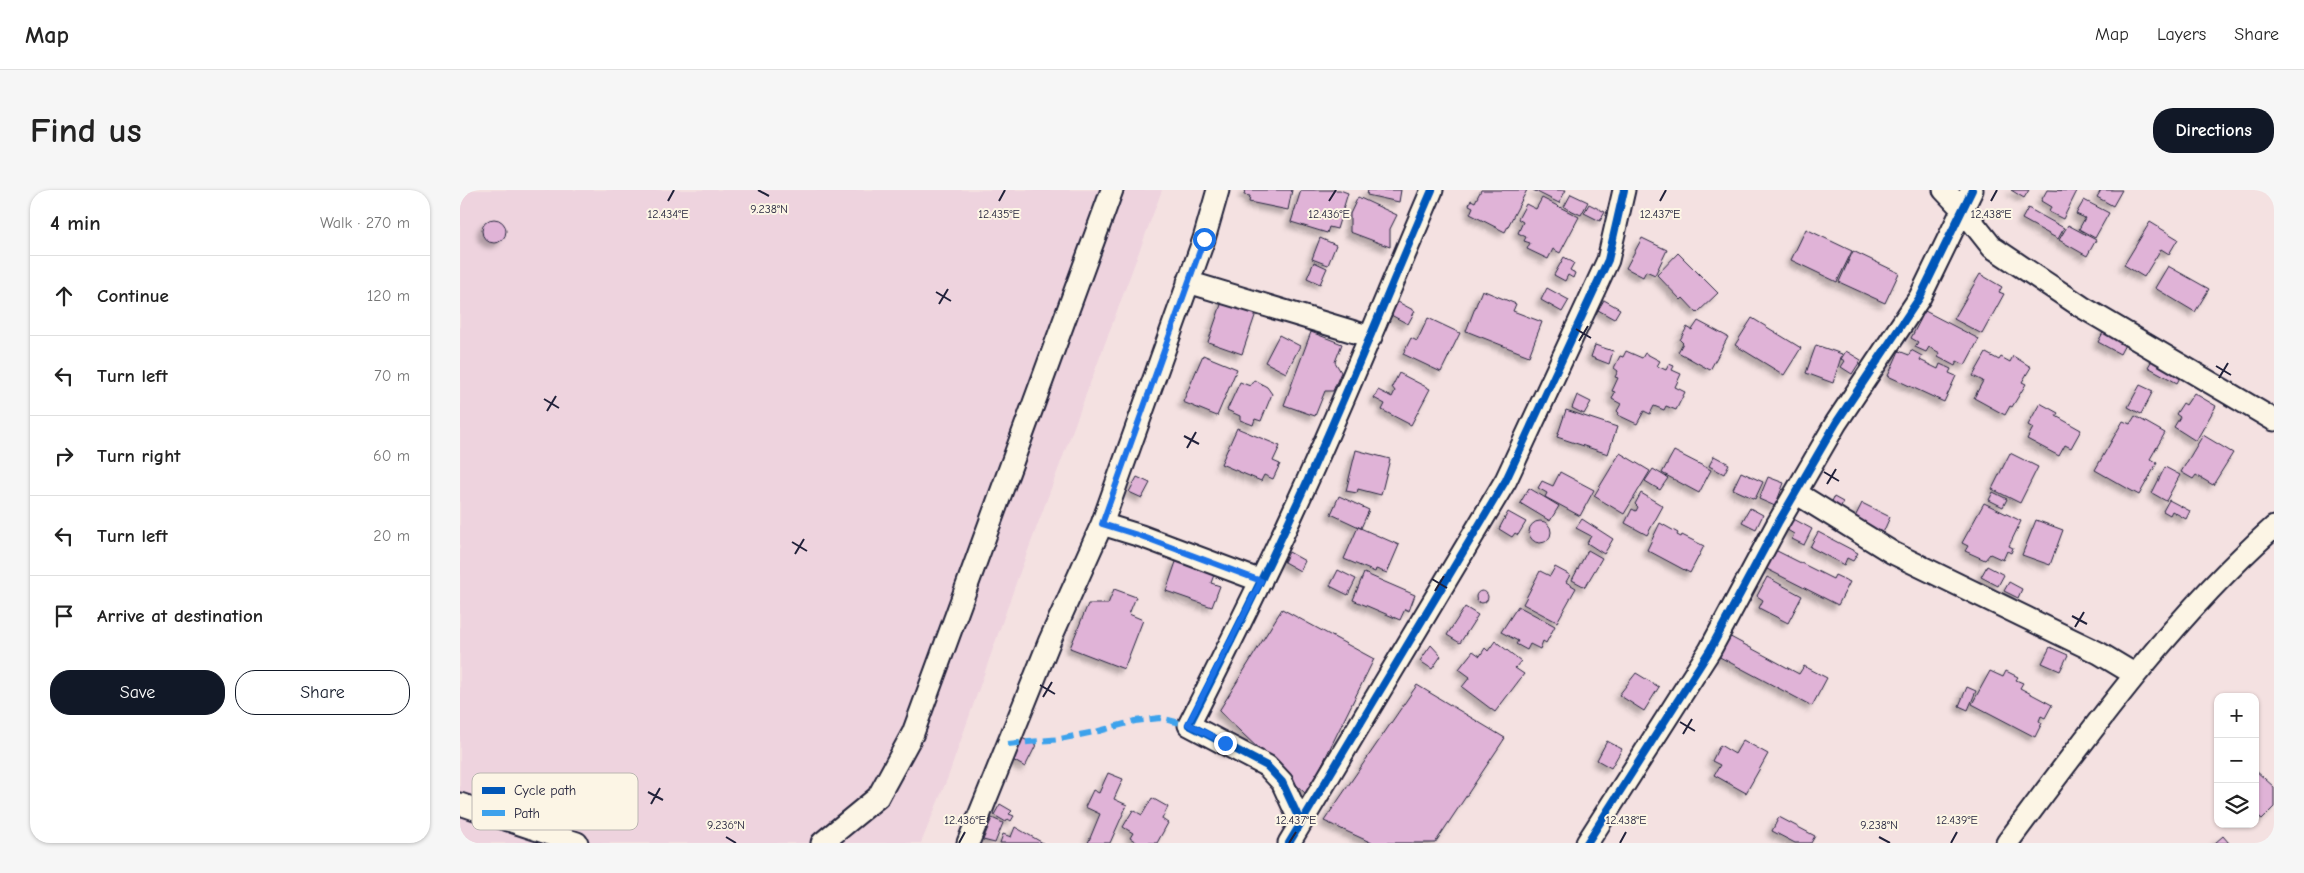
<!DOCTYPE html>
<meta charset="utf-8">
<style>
:root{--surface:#fff;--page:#f6f6f6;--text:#222;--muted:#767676;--line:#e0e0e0;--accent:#111827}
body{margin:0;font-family:"Comic Neue",sans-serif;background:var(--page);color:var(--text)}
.controls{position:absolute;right:15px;bottom:15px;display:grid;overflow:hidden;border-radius:10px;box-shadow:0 1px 4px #0004}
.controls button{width:45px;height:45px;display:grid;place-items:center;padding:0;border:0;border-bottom:1px solid var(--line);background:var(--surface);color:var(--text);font:25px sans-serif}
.stop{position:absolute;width:15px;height:15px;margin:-11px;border:4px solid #1a73e8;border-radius:50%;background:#fff}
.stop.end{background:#1a73e8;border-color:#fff;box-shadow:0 1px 5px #0008}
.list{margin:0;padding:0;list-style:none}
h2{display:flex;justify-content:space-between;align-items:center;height:65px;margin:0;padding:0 20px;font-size:21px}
h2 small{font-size:16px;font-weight:400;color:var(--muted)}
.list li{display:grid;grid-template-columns:32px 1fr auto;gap:15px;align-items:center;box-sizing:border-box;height:80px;padding:0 20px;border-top:1px solid var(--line)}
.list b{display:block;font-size:19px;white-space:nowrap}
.list em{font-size:16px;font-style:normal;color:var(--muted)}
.actions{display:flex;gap:10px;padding:15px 20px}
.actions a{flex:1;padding:11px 0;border:1px solid var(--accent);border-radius:20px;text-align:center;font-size:18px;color:var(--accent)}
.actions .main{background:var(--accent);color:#fff}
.icon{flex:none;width:28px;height:28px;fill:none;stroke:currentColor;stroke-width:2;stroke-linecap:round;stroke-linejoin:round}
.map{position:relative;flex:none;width:1814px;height:653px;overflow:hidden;border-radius:20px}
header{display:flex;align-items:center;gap:30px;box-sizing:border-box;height:70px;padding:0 25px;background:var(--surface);border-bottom:1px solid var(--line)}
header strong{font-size:24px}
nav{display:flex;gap:28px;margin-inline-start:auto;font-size:18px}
.intro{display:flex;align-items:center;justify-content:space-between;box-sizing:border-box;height:120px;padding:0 30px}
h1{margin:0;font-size:35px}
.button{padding:12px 22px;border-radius:20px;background:var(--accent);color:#fff;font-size:18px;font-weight:700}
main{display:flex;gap:30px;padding:0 30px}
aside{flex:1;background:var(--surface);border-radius:20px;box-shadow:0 1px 4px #0004}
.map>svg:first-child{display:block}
.built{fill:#eed3de}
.building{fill:#e0b3d7;stroke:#22223b;filter:url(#shadow)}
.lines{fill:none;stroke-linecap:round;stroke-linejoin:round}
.minor-casing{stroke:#22223b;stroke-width:25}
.minor{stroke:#fcf5e5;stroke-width:21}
.quiet{stroke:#3ea2ec;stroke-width:6;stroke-dasharray:12 6;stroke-linecap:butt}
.cycleway-casing{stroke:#fcf5e5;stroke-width:11}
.cycleway{stroke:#0057b8;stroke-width:8}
.route{stroke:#1a73e8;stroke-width:6}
.ticks{fill:none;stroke:#22223b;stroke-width:2}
.key{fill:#fcf5e5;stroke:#bbb6b2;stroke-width:1}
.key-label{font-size:14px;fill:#22223b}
.ticks-label{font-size:12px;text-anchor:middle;fill:#22223b;stroke:#fcf5e5;stroke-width:4;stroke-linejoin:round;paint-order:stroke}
</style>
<header>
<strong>Map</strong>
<nav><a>Map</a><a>Layers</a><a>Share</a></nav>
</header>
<div class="intro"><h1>Find us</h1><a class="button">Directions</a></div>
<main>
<aside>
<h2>4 min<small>Walk · 270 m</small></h2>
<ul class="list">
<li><svg class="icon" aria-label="ahead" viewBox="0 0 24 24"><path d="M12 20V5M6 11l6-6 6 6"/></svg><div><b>Continue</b></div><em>120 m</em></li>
<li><svg class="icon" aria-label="left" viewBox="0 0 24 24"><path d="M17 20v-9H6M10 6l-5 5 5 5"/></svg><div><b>Turn left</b></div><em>70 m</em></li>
<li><svg class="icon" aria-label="right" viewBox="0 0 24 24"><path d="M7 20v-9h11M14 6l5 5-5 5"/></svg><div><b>Turn right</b></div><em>60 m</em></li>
<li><svg class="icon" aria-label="left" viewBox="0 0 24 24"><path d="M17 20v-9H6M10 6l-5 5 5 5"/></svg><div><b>Turn left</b></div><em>20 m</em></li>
<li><svg class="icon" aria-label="arrive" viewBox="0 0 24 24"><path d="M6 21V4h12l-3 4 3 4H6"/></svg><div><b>Arrive at destination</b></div></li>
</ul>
<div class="actions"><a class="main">Save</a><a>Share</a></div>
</aside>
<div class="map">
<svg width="1814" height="653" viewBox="0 0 1814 653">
<defs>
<filter id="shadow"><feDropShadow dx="-4.5" dy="4.5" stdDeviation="2.5" flood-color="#0004"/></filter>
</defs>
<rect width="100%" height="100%" fill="#f4e1e1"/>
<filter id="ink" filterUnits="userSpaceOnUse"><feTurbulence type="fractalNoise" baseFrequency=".02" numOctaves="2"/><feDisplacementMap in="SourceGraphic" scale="10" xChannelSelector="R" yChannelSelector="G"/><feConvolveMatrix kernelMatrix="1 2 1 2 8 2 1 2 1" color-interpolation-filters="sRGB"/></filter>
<g filter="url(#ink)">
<!-- built -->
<path class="built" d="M0 0H702L557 390 488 587 461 653H0Z"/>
<!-- building -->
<path class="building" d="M785 0H832L828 20 789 12 790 6 784 5Z
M841 0H880L888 3 877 39 869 37 867 43 831 32Z
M908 0H941L939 12 907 5Z
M1021 0H1067L1045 42 1010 24 1013 17 1009 15 1011 10 1015 12Z
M1073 0H1106L1099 13Z
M1551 0H1569L1564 8Z
M1587 0 1617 1 1603 29 1589 22 1591 17 1581 11Z
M1641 0H1662L1653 16 1637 7Z
M1111 4 1128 12 1121 25 1104 17Z
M898 7 937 25 930 39V57L890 42V24Z
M1082 8 1119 27 1100 63 1093 59 1088 69 1067 59 1070 53 1064 51 1066 47 1058 43 1063 32 1058 29 1066 14 1076 19Z
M1624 10 1649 23 1635 48 1619 39 1625 28 1616 24Z
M1129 14 1145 22 1140 31 1124 23Z
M1568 18 1604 38 1598 49 1562 29Z
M22 41a12 12 0 1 1 24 0a12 12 0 1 1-24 0Z
M1690 32 1718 49 1709 64 1701 59 1684 87 1664 75Z
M1608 35 1636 50 1627 66 1599 50Z
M1346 39 1392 61 1377 92 1331 70Z
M860 48 876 55 868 75 852 69Z
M1182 48 1207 60 1195 85 1186 81 1183 87 1166 78Z
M1393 61 1439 83 1425 113 1379 92Z
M1218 63 1258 103 1237 123 1223 108 1221 110 1197 85Z
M1104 67 1114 73 1110 80 1115 83 1113 88 1108 85 1105 91 1094 85Z
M854 72 867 78 860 94 847 88Z
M1708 76 1749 99 1735 122 1695 98Z
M1520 84 1542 97 1539 102 1544 104 1522 144 1494 129Z
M1087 98 1109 110 1102 122 1081 110Z
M1022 100 1056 114 1053 121 1082 132 1069 166 1006 141Z
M764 106 798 117 782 164 748 152Z
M1144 110 1160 119 1154 129 1138 120Z
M938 112 955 121 948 134 931 125Z
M1465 121 1519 149 1505 175 1497 171 1495 176 1478 167 1480 163 1469 157 1466 162 1455 157 1458 152 1451 148Z
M968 128 1000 143 981 182 943 164 951 148 957 151Z
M1292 128 1341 158 1324 185 1275 155Z
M1238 131 1268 147 1250 180 1218 162 1223 153 1220 150 1227 137 1232 140Z
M1646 137 1668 149 1660 164 1638 152Z
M851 142 882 154 875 172 881 182 873 201H865L855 226 824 215Z
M819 145 840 156 826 183 805 172Z
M1135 155 1153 161 1149 174 1131 167Z
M1356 155 1382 164 1373 193 1346 183Z
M1451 160 1462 166 1460 170 1478 179 1480 174 1491 179 1489 183 1496 186 1484 212 1428 186 1439 161 1449 165Z
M1166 161 1182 168 1185 163 1200 171 1197 176 1206 180 1209 174 1214 176 1212 180 1221 184 1215 197 1225 202 1216 220 1206 216 1204 220 1194 216 1190 224 1184 221 1177 234 1158 225 1159 223 1157 221 1161 214 1152 209 1155 202 1152 201 1158 188 1155 187 1158 181 1154 178 1160 166 1163 167Z
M1386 161 1401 170 1392 184 1381 177 1385 171 1381 169Z
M1526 163 1539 170 1541 167 1550 172 1553 166 1571 177 1562 192 1566 194 1552 217 1550 216 1545 225 1514 208 1523 191 1513 186Z
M743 165 777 179 757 226 723 212Z
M1695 165 1723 182 1717 193 1688 177Z
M939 183 970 199 951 235 922 220 925 214 914 208 918 200 932 207 935 201 932 197Z
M794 190 807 197 812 204 801 231 795 229 793 235 780 230V226L767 220 780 192 790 196Z
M1680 195 1693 201 1681 224 1668 217Z
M1734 203 1756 216 1736 251 1714 237 1720 227 1716 224 1723 213 1726 215Z
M1117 205 1131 212 1124 224 1112 218Z
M1580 213 1598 223 1596 226 1621 240 1611 258 1605 255 1599 266 1567 249 1573 238 1568 235Z
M1106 220 1157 237 1148 264 1097 247Z
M1675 226 1705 243 1690 269 1697 273 1679 305 1635 280 1663 231 1670 234Z
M777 238 820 256 813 271 820 274 813 289 804 285 801 291 761 274Z
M1743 245 1773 263 1753 295 1736 285 1733 289 1721 282Z
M896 260 930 269 921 305 898 299 897 303 886 301Z
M1214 261 1251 280 1239 303 1202 283Z
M1160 263 1190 281 1164 324 1134 306Z
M1550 263 1578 277 1560 313 1532 299Z
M1254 266 1269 274 1264 284 1249 276Z
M1705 277 1720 285 1706 311 1692 303Z
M1193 279 1208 288 1200 300 1185 291Z
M1100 282 1134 300 1120 326 1085 307 1087 303 1078 298 1082 291 1093 296Z
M1281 282 1303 292 1295 309 1273 299Z
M677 287 690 293 682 308 669 302Z
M1308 287 1324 293 1315 316 1299 309Z
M1069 298 1099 316 1090 331 1060 313Z
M1533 302 1547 309 1543 317 1529 310Z
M1181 303 1203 316 1187 345 1165 333 1172 319 1176 321 1178 317 1175 314Z
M879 306 909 320 901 338 871 324Z
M1374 307 1383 312 1377 325 1368 320Z
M1709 310 1730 321 1726 329 1712 321 1710 325 1703 321Z
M1402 313 1430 327 1422 345 1393 331Z
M1524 313 1561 331 1549 356 1553 358 1551 363 1547 361 1543 370 1530 364 1525 370 1505 361 1508 356 1502 353Z
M1290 318 1303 325 1296 339 1282 332Z
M1048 322 1066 332 1058 345 1055 343 1052 347 1039 339Z
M1330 327 1352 339 1344 355 1332 349 1334 344 1324 338Z
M1122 329 1153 349 1144 364 1127 353 1131 346 1116 338Z
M1576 330 1603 340 1590 375 1562 365Z
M1069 342a11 11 0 1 1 22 0a11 11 0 1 1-22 0Z
M1200 333 1218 343 1217 345 1221 347 1222 345 1244 356 1230 383 1187 360Z
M898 337 939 355 927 383 916 379 915 382 884 369Z
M1358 342 1398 363 1393 371 1387 368 1384 375 1350 357Z
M1128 360 1142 368 1125 397 1112 390Z
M1315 360 1373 389 1375 385 1390 392 1378 415 1305 378Z
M829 362 845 371 840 381 824 372Z
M717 369 755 382 751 393 760 396 752 417 706 401Z
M1527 376 1544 385 1538 396 1521 387Z
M1095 377 1110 385 1106 392 1116 398 1097 432 1063 414 1080 381 1090 386Z
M878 380 896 389 888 405 870 396Z
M904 383 955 405 949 421 945 419 940 430 893 410Z
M1307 387 1342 406 1328 433 1299 418 1303 410 1297 406Z
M1549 392 1562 399 1558 408 1544 401Z
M654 399 676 407 669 424 683 430 664 479 610 458 628 414H648Z
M1016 407a6 6 0 1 1 12 0a6 6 0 1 1-12 0Z
M1058 416 1095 436 1086 453 1083 451 1080 459 1070 454 1067 460 1056 454 1058 451 1041 442Z
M1005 417 1018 425 1000 453 987 445Z
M822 419 914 469 847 605 759 521Z
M1265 444 1339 484 1344 476 1367 488 1352 516 1254 464Z
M1035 451 1061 471 1055 478 1064 484 1035 522 1002 497 1010 487 999 479 1013 461 1020 466 1025 458 1028 461Z
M971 455 981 466 972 479 960 471Z
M1590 457 1608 465 1600 481 1582 473Z
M1530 481 1543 487 1546 481 1558 487 1556 490 1563 493 1560 498 1592 515 1585 528 1581 526 1579 531 1582 533 1575 547 1512 514Z
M1176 483 1199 497 1184 521 1159 505Z
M957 495 1045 548 975 653H912L864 631Z
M1507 497 1516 501 1508 520 1499 516Z
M562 548 576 555 565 577 551 569Z
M1283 550 1308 564 1286 603 1254 585 1260 575 1252 571 1260 555 1275 564Z
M1147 551 1162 559 1151 578 1137 570Z
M1795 580 1814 597V617L1802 629 1795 623Z
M648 583 663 589 654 609 667 615 650 653H628L640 624 625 617 633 600 639 603Z
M692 608 708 617 702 629 708 633 697 653H678L670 648 673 643 663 637 673 620 682 625Z
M540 614 552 621 549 624 554 626 551 631 548 629 546 632 534 625Z
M1319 627 1355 646 1351 653H1335L1312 641Z
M532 628 543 633 535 653 523 650Z
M555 637 583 653H540L543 644 551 647Z
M1763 646 1769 653H1755Z"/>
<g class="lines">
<!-- minor casing -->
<g class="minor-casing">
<path id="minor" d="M1484 0 1502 19 1532 57 1622 117 1814 230
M728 92 911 147
M1336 303 1433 363 1639 463 1674 484
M642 334 681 346 801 391
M0 614 117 653
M841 633 822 592 807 576 729 535C765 464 801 393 834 320 883 215 926 107 972 0
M362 653 418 607 453 543 652 0
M508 653 590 450 642 334 744 49 758 0
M829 653 1046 290 1148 70 1164 0
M1127 653 1250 460 1318 333 1376 233 1460 107 1512 0
M1547 653C1630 542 1710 430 1814 337"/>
</g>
<!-- minor -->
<use href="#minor" class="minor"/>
<!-- quiet -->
<path class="quiet" d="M548 554 600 549 639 541 675 531 700 528 729 535"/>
<!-- cycleway casing -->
<g class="cycleway-casing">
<path id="cycleway" d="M841 633 822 592 807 576 729 535C765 464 801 393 834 320 883 215 926 107 972 0
M829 653 1046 290 1148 70 1164 0
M1127 653 1250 460 1318 333 1376 233 1460 107 1512 0"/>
</g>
<!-- cycleway -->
<use href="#cycleway" class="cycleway"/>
</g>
</g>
<g class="lines" filter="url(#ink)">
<!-- route -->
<path class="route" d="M744 49 642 334 681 346 801 391 728 534 765 553"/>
</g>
<!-- ticks -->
<path class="ticks" d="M298 0 309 6M208 11 214 0M539 11 545 0M869 11 876 0M1200 11 1206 0M1531 11 1537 0M476 102 491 111M479 114 488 99M1116 139 1131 148M1119 151 1128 136M1756 176 1771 185M1759 188 1768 173M84 209 99 218M87 221 96 206M724 246 739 254M727 258 736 242M1364 282 1379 291M1367 294 1376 279M332 352 347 361M335 364 344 349M972 389 987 398M975 401 984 386M1612 426 1627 434M1615 437 1624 422M580 495 595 504M583 507 592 492M1220 532 1235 541M1223 544 1232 529M188 602 203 610M191 614 200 598M266 647 276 653M1419 647 1430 653M499 653 505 642M829 653 836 642M1160 653 1166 642M1491 653 1497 642"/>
<!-- legend -->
<rect x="12" y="583" width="166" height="57" rx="8" class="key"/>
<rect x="22" y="597" width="23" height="7" fill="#0057b8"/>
<rect x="22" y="620" width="23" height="6" fill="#3ea2ec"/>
<g class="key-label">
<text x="54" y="605">Cycle path</text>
<text x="54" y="628">Path</text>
</g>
<g class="ticks-label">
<text x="309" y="23">9.238°N</text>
<text x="869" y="28">12.436°E</text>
<text x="208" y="28">12.434°E</text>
<text x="539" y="28">12.435°E</text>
<text x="1200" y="28">12.437°E</text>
<text x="1531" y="28">12.438°E</text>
<text x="505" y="634">12.436°E</text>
<text x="836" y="634">12.437°E</text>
<text x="1166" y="634">12.438°E</text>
<text x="1497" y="634">12.439°E</text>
<text x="266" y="639">9.236°N</text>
<text x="1419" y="639">9.238°N</text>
</g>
</svg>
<div class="controls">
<button>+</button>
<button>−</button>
<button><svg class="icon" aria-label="layers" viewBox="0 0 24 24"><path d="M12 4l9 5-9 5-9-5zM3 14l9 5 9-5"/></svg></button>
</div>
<div class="stop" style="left:744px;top:49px"></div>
<div class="stop end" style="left:765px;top:553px"></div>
</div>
</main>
